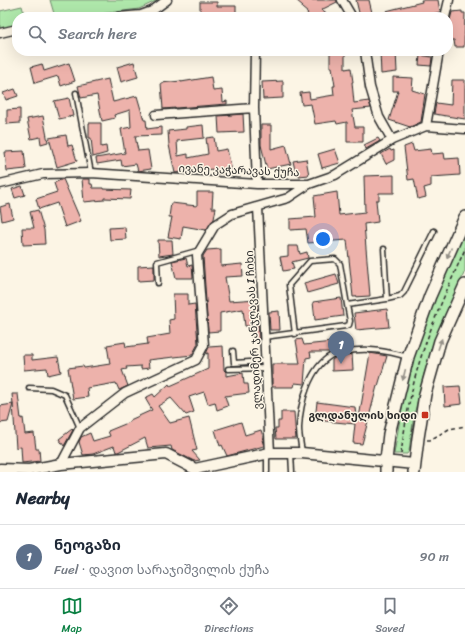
<!DOCTYPE html>
<meta charset="utf-8">
<style>
:root{--surface:#fff;--page:#f6f6f7;--text:#1f2937;--muted:#747a83;--line:#e0e1e3;--accent:#0b8043}
body{margin:0;font-family:Sriracha,"Noto Sans Georgian",sans-serif;background:var(--page);color:var(--text)}
.you{position:absolute;left:323px;top:239px;width:14px;height:14px;margin:-10px;border:3px solid #fff;border-radius:50%;background:#1a73e8;box-shadow:0 0 0 6px #1a73e833}
.badge{display:grid;place-items:center;width:26px;height:26px;border-radius:50%;background:var(--accent);color:#fff;font-size:13px;font-weight:700}
.pin{position:absolute;translate:-50% -33px;filter:drop-shadow(0 1px 2px #0008)}
.pin::after{content:'';position:absolute;top:21px;width:14px;height:12px;background:inherit;clip-path:polygon(0 0,100% 0,50% 100%)}
.list{margin:0;padding:0;list-style:none}
h2{display:flex;justify-content:space-between;align-items:center;height:52px;margin:0;padding:0 16px;font-size:17px}
h2 small{font-size:13px;font-weight:400;color:var(--muted)}
.list li{display:grid;grid-template-columns:26px 1fr auto;gap:12px;align-items:center;box-sizing:border-box;height:64px;padding:0 16px;border-top:1px solid var(--line)}
.list b{display:block;font-size:15px;white-space:nowrap}
.list p{margin:0;font-size:13px;white-space:nowrap;color:var(--muted)}
.list em{font-size:13px;font-style:normal;color:var(--muted)}
.icon{flex:none;width:22px;height:22px;fill:none;stroke:currentColor;stroke-width:2;stroke-linecap:round;stroke-linejoin:round}
.map{position:relative;flex:none;width:465px;height:472px;overflow:hidden}
.search{position:absolute;background:var(--surface);box-shadow:0 4px 16px #0002;left:12px;right:12px;top:12px;height:44px;display:flex;align-items:center;gap:10px;box-sizing:border-box;padding:0 14px;border-radius:16px;color:var(--muted);font-size:15px}
.sheet{height:116px;background:var(--surface)}
nav{display:flex;justify-content:space-around;align-items:center;box-sizing:border-box;height:56px;border-top:1px solid var(--line);background:var(--surface);font-size:11px;color:var(--muted)}
nav a{display:grid;justify-items:center;gap:2px}
nav .on{color:var(--accent)}
.map>svg:first-child{display:block}
.green{fill:#afe8ab;stroke:#6d8a6b}
.building{fill:#edb2ab;stroke:#2b2b2b}
.lines{fill:none;stroke-linecap:round;stroke-linejoin:round}
.service-casing{stroke:#2b2b2b;stroke-width:7}
.minor-casing{stroke:#2b2b2b;stroke-width:11}
.tertiary-casing{stroke:#2b2b2b;stroke-width:13}
.secondary-casing{stroke:#2b2b2b;stroke-width:14}
.path{stroke:#2b2b2b;stroke-width:1.5;stroke-dasharray:4 3;stroke-linecap:butt}
.service{stroke:#fcf5e5;stroke-width:4}
.minor{stroke:#fcf5e5;stroke-width:8}
.tertiary{stroke:#fcf5e5;stroke-width:10}
.secondary{stroke:#fcf5e5;stroke-width:11}
.oneway{fill:#949088}
.poi-dot{fill:#c8321e;stroke:#fcf5e5;stroke-width:1.5}
.labels{text-anchor:middle;stroke-width:3;stroke-linejoin:round;paint-order:stroke}
.street-label{font-size:11px;fill:#2b2b2b;stroke:#fcf5e5}
.poi-label{font-size:11px;font-weight:bold;fill:#2b2b2b;stroke:#fcf5e5;text-anchor:end}
</style>
<div class="map">
<svg width="465" height="472" viewBox="0 0 465 472">
<rect width="100%" height="100%" fill="#fcf5e5"/>
<filter id="ink" filterUnits="userSpaceOnUse"><feTurbulence type="fractalNoise" baseFrequency=".025" numOctaves="2"/><feDisplacementMap in="SourceGraphic" scale="8" xChannelSelector="R" yChannelSelector="G"/><feConvolveMatrix kernelMatrix="1 2 1 2 8 2 1 2 1" color-interpolation-filters="sRGB"/></filter>
<g filter="url(#ink)">
<!-- green -->
<path class="green" d="M50 0H158L139 9 75 17H55Z
M22 6 25 17H17V26L0 29V11Z
M465 229V271L436 339 424 374 414 415 409 451 407 454H394L405 390 420 337 433 301Z"/>
<!-- building -->
<path class="building" d="M296 0H337V2L321 10 331 17H305L308 13 302 8 303 6Z
M356 0H369L373 17H360Z
M421 0H438L440 12 420 17H387L386 11 422 2Z
M200 2H217V6H236V14L200 16Z
M462 11V13H465L464 47H455L454 40H450V20L452 12Z
M330 51H345V69L351 68 353 82H352L354 103 369 101 371 108 352 110 355 127H363V142H347V122L337 124 336 121 315 124 311 104 302 105 300 93 309 92 310 99 334 95 333 86H335L332 67H330Z
M380 51H396L397 72 381 74Z
M420 55 432 57 431 66 419 65Z
M134 62 138 77 121 82 117 67Z
M69 63 75 81 61 86 58 76 35 83 31 67 42 64 44 71Z
M211 77 213 91 222 90 223 102 227 101V104L163 109 161 83 181 81V82Z
M393 77 413 78 412 90 425 94 421 122 410 127 389 120 398 91H393Z
M108 79 113 102 137 96 144 120H146L147 129 162 127V135L135 136 138 151 148 150 151 169 138 171 136 164 122 166 121 160 97 164 96 158 125 153 121 129 131 127 130 110 114 115 115 118 102 121 97 95 81 98 78 86Z
M452 80H465V119L434 114 436 103 451 105Z
M283 81V98L263 99 262 82Z
M15 89 18 96 6 100 3 93Z
M69 98 73 116 59 119 54 101Z
M20 109V123L7 124V110Z
M243 114 244 132 219 133 218 116Z
M43 116 48 142 41 144 40 137 31 139 27 119Z
M89 123H101V147L106 146 107 153 93 157 91 138H89Z
M203 125 204 138 177 141 178 156 188 154V158L208 154 206 138 214 137 216 151 227 149 232 171 214 175 212 169 199 171V169L175 173 169 145 168 131 186 129V127Z
M261 125H271V149L286 145 291 164 267 169 261 145Z
M66 135 68 146 72 145 77 161 57 167 49 138Z
M378 138 380 141 366 149 364 145Z
M412 144 414 151 431 149 432 154 444 153 445 159 459 158 460 175 431 177V186L424 188 426 197 418 199 414 179 408 180 404 147Z
M335 149 340 163 322 168 318 154Z
M390 149 391 151 394 150V160L386 164 381 154Z
M24 151 26 169 7 171 5 152Z
M306 159 309 175 299 176 298 169 295 170 293 161Z
M394 175V193H379V200H376L378 222 364 224 370 296 353 297 347 240 308 243 306 229 290 230V219L316 217 314 196 337 192 339 215 365 212 364 176Z
M63 179 81 221 65 227 57 203 39 209 36 199 57 192 54 183Z
M82 179H90V184H92L93 188H103V189L131 190 130 199 104 198V200L84 202Z
M22 186 25 195 15 198 12 189Z
M197 192H213L212 208H216L214 219 206 230 183 226 181 239 168 237 172 217H169L171 203 197 206Z
M10 204 13 218 2 221 0 207Z
M38 210 44 230 45 244 23 245 22 228H34L30 212Z
M125 227 126 239 110 240 109 228Z
M158 240H172L173 254 159 256Z
M288 246H298L300 254 307 252 308 258 292 262 294 269 283 271 280 257 288 256Z
M221 249V266L242 264 243 276 225 277 229 301 257 299 259 341 252 342 251 326H245L243 309 220 313V331L208 332 203 256 207 250Z
M186 258 188 266 192 265 193 278H176L172 261Z
M154 265V280L138 281V266Z
M336 274 339 284 307 293 304 283Z
M173 294H188V305L195 304 198 344 192 355 148 360 149 368 141 369V366L126 367 127 369 122 370 128 386 119 390 116 383 87 388 88 397 73 399 68 368 83 366 84 368 110 364 107 345 125 342 126 347 148 344 147 338 170 334 169 320 174 319Z
M341 298 343 316 315 320 313 302Z
M387 309 389 327 356 330 354 313Z
M279 311 280 330H270L269 312Z
M302 339 304 345 352 340V347L331 352H310L311 357 306 358 304 384 295 383 294 387H272V364H300L296 340Z
M223 346 224 370 226 372V376L243 373 244 384H248L249 393 225 396 228 406 217 410 215 402 208 404 204 392 189 397 194 412 186 415 171 398 158 406 170 423 189 418 197 450 192 451 200 460 194 461 172 450 171 446 148 448 145 438 118 452H116L114 446 93 454 83 455 79 442 81 437 90 433 93 441 110 436 108 431 125 424 130 421V420L152 410 145 398 153 394 155 397 169 384 170 386 208 369V353L206 354 209 347Z
M370 353 387 356 378 386H377L362 444 353 443 355 424 315 420 317 402 355 407 356 418H359Z
M352 354 353 370 332 371V360L336 357Z
M23 355H32V360L58 357 61 372 48 375 47 368 24 370Z
M460 386 462 404 445 406 444 387Z
M12 394H18L21 419 23 418 25 434 34 433 36 449H39L40 461 22 463 21 447 16 448 13 404 8 422 0 423V406L13 404Z
M281 412H294L296 439H276L275 428H278V421H281Z
M241 422 245 435 261 430 264 440H262L264 446 227 456 222 445 220 446 215 430Z
M72 429 73 430 64 446 59 439Z"/>
<g class="lines">
<!-- service casing -->
<g class="service-casing">
<path id="service" d="M76 93 91 173
M158 283 157 262 200 250
M387 299 400 296 404 292 434 231
M295 334 289 285 310 261 335 259 340 264 347 305
M264 337 346 326 349 325 350 321 347 305 387 299 384 249
M233 351 234 363 265 361
M228 369 266 368
M29 388 51 389 65 395 80 428
M302 452C301 445 299 436 299 428 300 403 309 368 332 355 336 353 340 353 344 352 366 347 387 351 408 357
M291 453 292 472
M267 472V454"/>
</g>
<!-- minor casing -->
<g class="minor-casing">
<path id="minor" d="M342 0 352 17
M119 17 141 15 152 11 167 0
M445 17 449 0
M0 33 17 29
M255 51 254 108 257 184
M365 51 370 87 379 117 392 140
M156 115 254 108
M426 126 439 51
M0 184 43 174 91 173 257 184H309L335 175 392 140 426 126 465 129
M258 207 270 453
M61 464 80 428 125 393 196 360 204 345 197 255 215 225 232 214 288 198 309 184"/>
</g>
<!-- tertiary casing -->
<g class="tertiary-casing">
<path id="tertiary" d="M0 469 29 470 61 464 166 454 195 469 270 453H302L414 464"/>
</g>
<!-- secondary casing -->
<g class="secondary-casing">
<path id="secondary" d="M386 472V460L389 434 408 357 430 296 465 217
M414 472 418 438 425 394 440 341 465 285"/>
</g>
<!-- path -->
<path class="path" d="M427 440H430L449 429 465 426
M401 454C405 424 410 395 418 367 430 326 448 288 465 249"/>
<!-- service -->
<use href="#service" class="service"/>
<!-- minor -->
<use href="#minor" class="minor"/>
<!-- tertiary -->
<use href="#tertiary" class="tertiary"/>
<!-- secondary -->
<use href="#secondary" class="secondary"/>
</g>
<!-- one-way arrows -->
<defs><path id="oneway-solid" d="M-6-.8H1V-3.2L6.5 0L1 3.2V.8H-6Z"/></defs>
<g class="oneway">
<use href="#oneway-solid" transform="translate(449 253) rotate(114)"/>
<use href="#oneway-solid" transform="translate(440 344) rotate(-71)"/>
<use href="#oneway-solid" transform="translate(404 375) rotate(104)"/>
</g>
</g>
<!-- markers -->
<rect class="poi-dot" x="421" y="411" width="8" height="8" rx="2"/>
<g class="labels">
<!-- street labels -->
<g class="street-label">
<text transform="translate(239 170) rotate(2)" y="4">ივანე კაჭარავას ქუჩა</text>
<text transform="translate(253 330) rotate(-93)" y="4">ვლადიმერ ჯანჯღავას I ჩიხი</text>
</g>
<!-- poi labels -->
<g class="poi-label">
<text x="417" y="419">გლდანულის ხიდი</text>
</g>
</g>
</svg>
<div class="you"></div>
<div class="pin badge" style="left:341px;top:364px;background:#5c6f8a">1</div>
<div class="search"><svg class="icon" aria-label="search" viewBox="0 0 24 24"><circle cx="10" cy="10" r="6"/><path d="M15 15l6 6"/></svg>Search here</div>
</div>
<section class="sheet">
<h2>Nearby<small></small></h2>
<ul class="list">
<li><span class="badge" style="background:#5c6f8a">1</span><div><b>ნეოგაზი</b><p>Fuel · დავით სარაჯიშვილის ქუჩა</p></div><em>90 m</em></li>
</ul>
</section>
<nav>
<a class="on"><svg class="icon" aria-label="map" viewBox="0 0 24 24"><path d="M3 6l6-2 6 2 6-2v14l-6 2-6-2-6 2zM9 4v14M15 6v14"/></svg>Map</a>
<a><svg class="icon" aria-label="directions" viewBox="0 0 24 24"><path d="M12 3l9 9-9 9-9-9zM9 14v-3h6M13 9l2 2-2 2"/></svg>Directions</a>
<a><svg class="icon" aria-label="saved" viewBox="0 0 24 24"><path d="M7 4h10v16l-5-4-5 4z"/></svg>Saved</a>
</nav>
